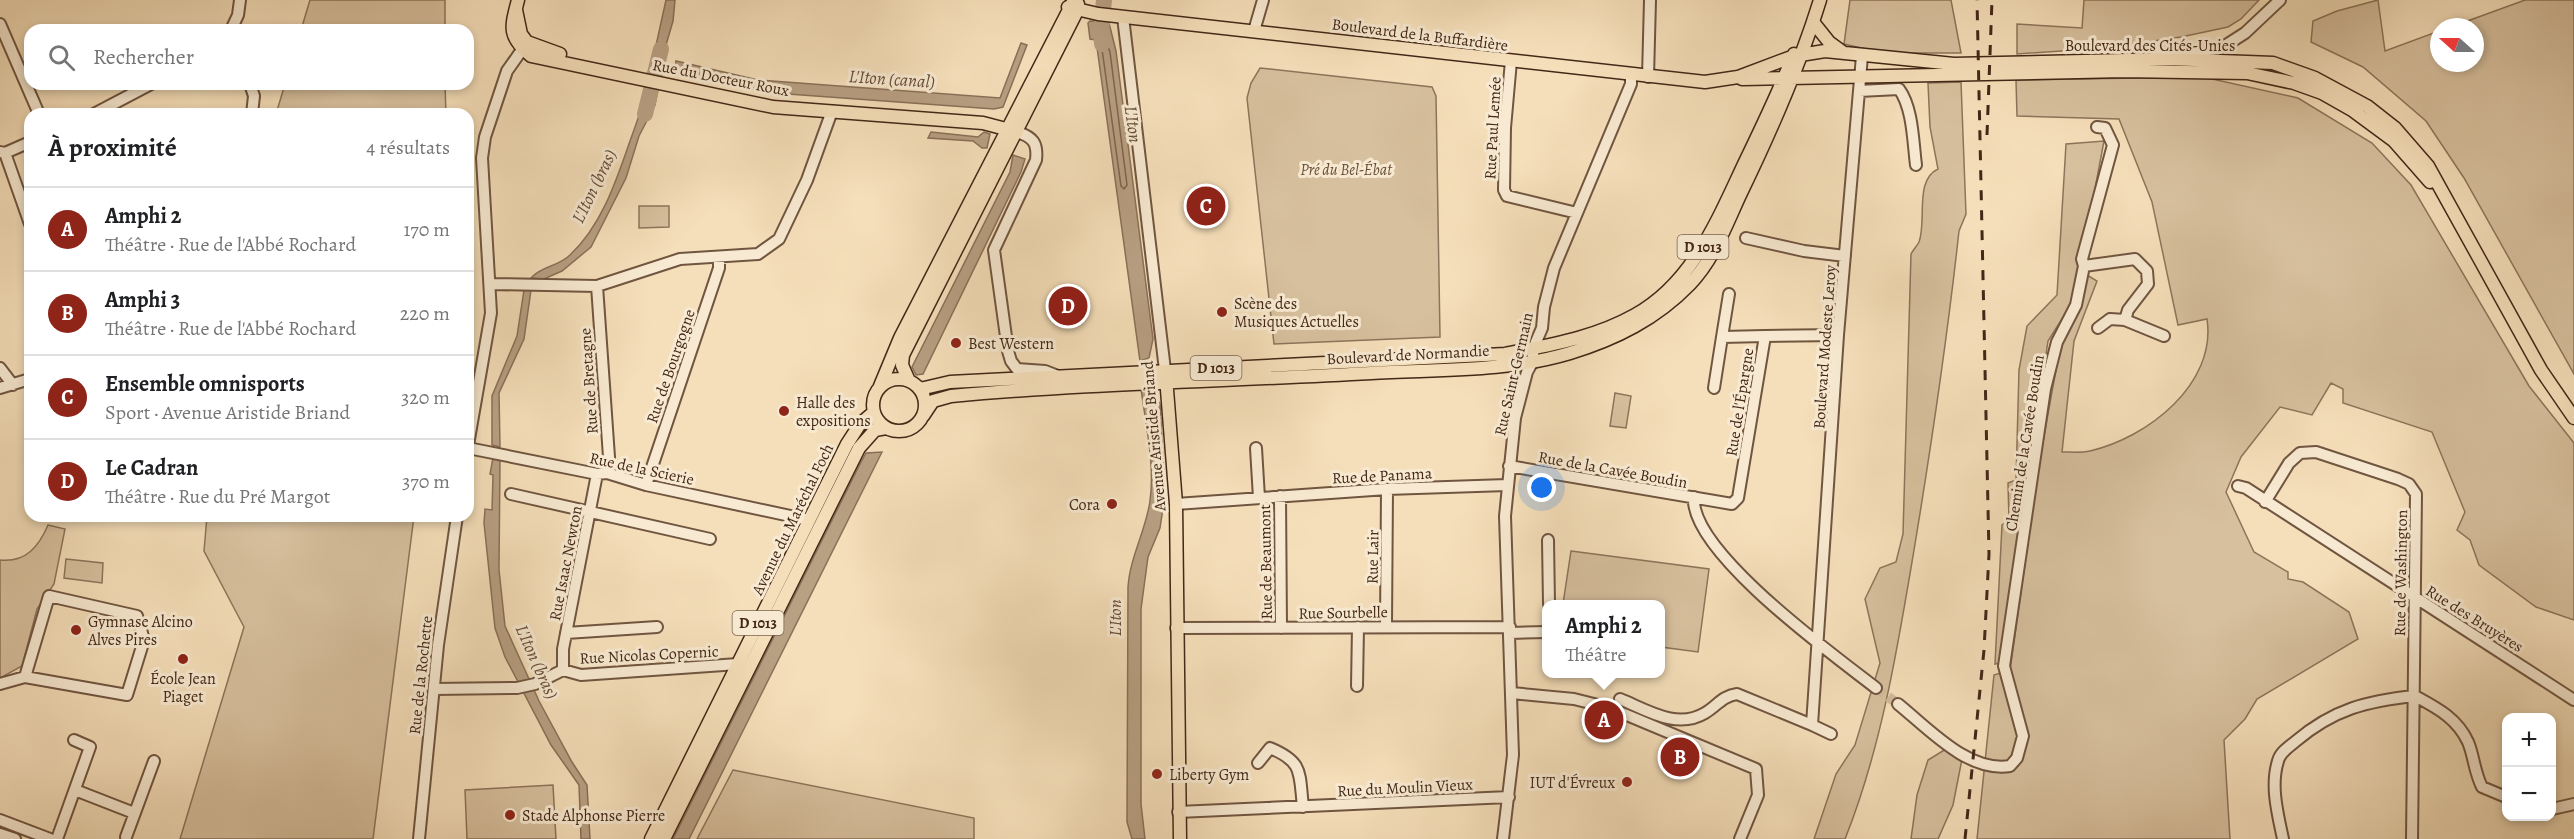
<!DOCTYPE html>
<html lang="fr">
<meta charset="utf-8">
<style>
:root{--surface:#fff;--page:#f2f2f2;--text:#202124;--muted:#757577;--line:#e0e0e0;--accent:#8f2418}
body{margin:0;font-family:Alegreya,serif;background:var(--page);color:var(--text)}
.controls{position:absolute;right:18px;bottom:18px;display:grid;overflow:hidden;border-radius:12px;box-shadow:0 3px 9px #0003}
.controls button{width:54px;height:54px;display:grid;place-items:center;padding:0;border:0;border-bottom:2px solid var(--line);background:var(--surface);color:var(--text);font:30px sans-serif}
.compass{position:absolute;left:2430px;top:18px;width:54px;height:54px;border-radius:50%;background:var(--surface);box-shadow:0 3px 9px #0003;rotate:291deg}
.you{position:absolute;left:1542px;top:488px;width:21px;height:21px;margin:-15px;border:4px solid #fff;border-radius:50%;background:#1a73e8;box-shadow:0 0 0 9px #1a73e833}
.badge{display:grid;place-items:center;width:39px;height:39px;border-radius:50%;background:var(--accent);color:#fff;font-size:20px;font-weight:700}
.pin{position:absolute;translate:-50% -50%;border:3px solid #fff;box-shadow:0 2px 6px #0006}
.popup{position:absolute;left:1542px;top:600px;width:123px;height:78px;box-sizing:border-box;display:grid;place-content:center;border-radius:12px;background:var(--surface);filter:drop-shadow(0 2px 4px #0005);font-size:20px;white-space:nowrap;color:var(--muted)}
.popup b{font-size:22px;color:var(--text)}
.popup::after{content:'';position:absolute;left:50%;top:100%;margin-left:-12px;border:12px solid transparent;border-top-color:var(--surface)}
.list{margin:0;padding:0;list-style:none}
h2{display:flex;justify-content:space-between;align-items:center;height:78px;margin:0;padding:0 24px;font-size:26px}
h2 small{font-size:20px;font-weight:400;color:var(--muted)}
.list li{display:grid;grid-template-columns:39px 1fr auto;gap:18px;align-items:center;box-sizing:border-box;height:84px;padding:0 24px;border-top:2px solid var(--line)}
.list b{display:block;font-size:22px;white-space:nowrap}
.list p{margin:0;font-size:20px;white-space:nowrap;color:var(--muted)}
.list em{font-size:20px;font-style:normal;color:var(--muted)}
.icon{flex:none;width:33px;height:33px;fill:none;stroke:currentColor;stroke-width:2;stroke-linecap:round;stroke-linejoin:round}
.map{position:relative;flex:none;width:2574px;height:839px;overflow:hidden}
.search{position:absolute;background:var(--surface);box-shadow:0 3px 9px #0003;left:24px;top:24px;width:450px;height:66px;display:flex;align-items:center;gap:15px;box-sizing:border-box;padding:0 21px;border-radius:18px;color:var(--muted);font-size:22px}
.panel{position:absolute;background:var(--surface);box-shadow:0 3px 9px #0003;left:24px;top:108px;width:450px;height:414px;border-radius:18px}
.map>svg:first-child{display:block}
.green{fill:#d7c09e;stroke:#8d745a;stroke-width:1.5}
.water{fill:#b8a083;stroke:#897058;stroke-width:1.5}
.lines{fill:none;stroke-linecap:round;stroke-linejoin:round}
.shore{stroke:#7e644d;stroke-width:1.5}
.river{stroke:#b8a083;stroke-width:16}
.minor-tunnel{stroke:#d1ba99;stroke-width:10;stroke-dasharray:10 5;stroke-linecap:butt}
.minor-casing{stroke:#705540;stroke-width:14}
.major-casing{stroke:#432717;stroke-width:15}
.minor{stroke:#f8ead2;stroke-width:10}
.major{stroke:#f5dfba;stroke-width:12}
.rail{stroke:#432717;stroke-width:3;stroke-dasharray:10 10;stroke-linecap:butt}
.poi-dot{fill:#8f2418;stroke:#f8ead2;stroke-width:2}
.labels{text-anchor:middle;stroke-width:6;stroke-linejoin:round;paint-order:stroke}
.shield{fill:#f8ead2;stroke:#79624f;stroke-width:1.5}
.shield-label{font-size:15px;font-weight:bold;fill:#432717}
.street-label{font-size:16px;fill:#432717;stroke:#f8ead2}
.park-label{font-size:16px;font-style:italic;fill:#684d39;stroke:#f8ead2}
.poi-label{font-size:16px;fill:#432717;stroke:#f8ead2;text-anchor:start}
.water-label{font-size:18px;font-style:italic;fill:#664b37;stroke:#f8ead2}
</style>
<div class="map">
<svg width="2574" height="839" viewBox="0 0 2574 839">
<rect width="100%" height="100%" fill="#f5dfba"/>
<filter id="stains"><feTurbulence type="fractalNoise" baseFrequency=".00333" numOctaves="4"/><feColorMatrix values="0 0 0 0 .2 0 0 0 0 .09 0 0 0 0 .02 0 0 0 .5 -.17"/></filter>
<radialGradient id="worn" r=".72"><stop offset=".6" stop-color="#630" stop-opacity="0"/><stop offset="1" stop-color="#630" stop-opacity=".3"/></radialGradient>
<!-- green -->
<path class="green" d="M310 0H445V30H301Z
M1850 0H1951L1961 53H1883L1844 44Z
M2084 0H2259L2241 19 2228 27 2181 37 2133 44 2086 43 2076 50 2017 54V24L2082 28Z
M2378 0 2385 51 2439 31V63H2475V27H2451L2525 0H2574V374L2464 178 2426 121 2363 67 2311 42 2313 21 2337 11Z
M1260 68 1432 87 1436 96 1440 337 1274 344 1247 98 1251 83Z
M2203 77 2298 98 2372 143 2411 185 2529 386 2574 443V620L2536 607 2479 565 2470 540 2457 530 2465 512 2432 432 2343 403V389L2331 383 2312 415 2280 407 2241 457 2226 492 2254 552 2288 572V579L2303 582 2349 612 2358 639 2257 699 2245 719 2224 740 2230 839H1977L1994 675 2010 670 2039 464 2061 342 2079 310 2087 275 2097 281 2074 341 2062 452C2071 452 2081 453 2090 451 2147 438 2217 384 2207 319L2178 325 2152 202 2119 119 2017 116 2016 80Z
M1961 82 1966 214 1959 231C1947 340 1931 448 1913 556 1897 651 1881 749 1845 839H1814L1836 774 1855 745 1880 663 1865 599 1880 568 1896 562 1903 534 1911 254C1913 250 1917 246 1919 242 1927 221 1914 180 1938 169L1930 127 1928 83Z
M285 84H445L446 114H276Z
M2104 141 2074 300 2048 341 2000 663 1995 664 2002 525 2009 520 2008 483 2016 480 2019 370 2027 326 2057 295 2066 144Z
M639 206H669V227L639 228Z
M1615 393 1631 396 1626 428 1610 426Z
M207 516H414L373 839H180L244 627 204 551Z
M48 525 65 529 54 584 37 609 22 666 0 678V560C26 563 39 546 48 525Z
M1571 551 1709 569 1698 652 1661 647V604H1563Z
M66 559 103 563 102 583 64 578Z
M1946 749 1962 759 1953 805 1938 839H1911L1917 795 1928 760Z
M733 770 974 818V839H697Z
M553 785 556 839H467L465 790Z"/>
<!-- water -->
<path class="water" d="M666 0H675L673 21 659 69 651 68Z
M1090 21 1109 23 1116 51 1153 339 1149 358 1140 361 1096 40 1090 39 1088 23Z
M1021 43 1027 45 1003 107 994 109 774 93 674 73 676 61 758 80 1000 98Z
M645 92 657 94 655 105 639 136 626 178 591 247 562 271 544 279 531 278C541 266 558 267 570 255 602 225 616 181 630 141 636 124 642 110 645 92Z
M931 132 978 137 984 132 990 134 987 148H982L973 141 928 138Z
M1013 155 1025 159 1021 172 923 374 916 375 912 367 1010 172Z
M524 290H531L524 339 499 393 500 447 492 445V396L517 336Z
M1141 389 1152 392 1160 404 1165 495 1160 528 1148 557 1141 609V804L1145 839H1132L1127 822 1128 587C1130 557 1146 530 1150 501 1155 465 1146 426 1141 389Z
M882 452 689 839H673L860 464 866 453Z
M493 458 500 460 499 570 505 626 539 701 572 762 587 785 590 839H581L579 785 551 745 505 657 495 628 484 523 485 509 492 510 493 475 490 474Z"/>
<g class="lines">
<!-- shore -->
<path class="shore" d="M1105 39 1110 52 1127 185 1124 189 1121 186 1102 49V42Z"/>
<!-- river -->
<path class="river" d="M1102 44 1101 31 1104 0
M645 114 661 49"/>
<!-- minor-tunnel -->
<path class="minor-tunnel" d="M1876 688 1898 704"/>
<!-- minor casing -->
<g class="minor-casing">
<path id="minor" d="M1123 17 1165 370
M0 24 39 114
M231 30 238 15 240 0
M1254 31 1263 0
M2158 54 2220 49 2245 33 2280 0
M1511 61 1505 128 1504 190 1507 196 1577 213
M1648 77 1650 0
M250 84 254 96 252 114
M1859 91 1899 89C1913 108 1913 142 1916 165
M94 114 151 84
M1017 132C1033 137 1038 143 1036 160L994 250 1008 351 1011 361 1017 369 1045 371 1058 376
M0 152 5 153 30 142
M5 153 30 224
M1746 238 1804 251 1845 256
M2084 266 2135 259 2147 271 2148 284 2128 310 2125 320 2164 336
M490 284 597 286 680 259 758 254 779 239 807 180 832 111
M597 286 609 457 607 473
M1729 294 1722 337 1765 336
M2098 328 2110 319 2125 320
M0 368 13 385
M0 388 30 379
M1714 388 1722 337
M468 445 491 313 482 158 485 137 507 71 526 44
M468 448 597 474 607 473 646 485 809 520
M1256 448 1259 498
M1509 466 1732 504 1738 498 1765 336 1838 335
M646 485 719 268V257
M2238 486 2246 488 2574 700
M511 494 710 539
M1280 496 1281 628
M1694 497C1689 551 1835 656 1876 688
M2265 502 2289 463 2300 453 2316 452 2398 479 2409 484 2416 494 2412 839
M1176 504 1387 489 1507 485
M1548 540 1549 604
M1386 626 1387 489
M1176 628 1510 627
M566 633 657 627
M1510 633 1547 632
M563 670 581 675 738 664
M0 684 25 677 127 695 144 640 137 616 49 596 25 677
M1357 686 1358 627
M434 689 517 688 535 684 563 670V649L597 474
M1512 693 1574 699 1610 708 1756 769 1758 795 1740 839
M2415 696C2437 708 2457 718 2468 742 2474 756 2474 771 2482 787L2506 797
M1620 699C1647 710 1677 730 1705 713 1717 706 1722 696 1737 694L1812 725
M1898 704C1928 728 1968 773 2010 766L2017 758 2023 736 2004 666 2045 389 2057 342 2076 305 2084 266 2082 259 2113 145 2105 128 2097 127
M1831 734 1812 725 1838 335 1862 56
M1258 763 1270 748C1304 762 1299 773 1303 807
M75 790 134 813
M2552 809 2574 804
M1178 812 1509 797
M0 820 50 839
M0 834 15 839
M126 837 154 761
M57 839 90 747 74 740
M419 839 438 645 457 516
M1503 839 1513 755 1505 516 1515 418 1527 372 1533 361V349L1542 328 1544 307 1554 268 1631 84V75
M2283 839C2278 815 2270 786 2278 761 2280 752 2289 747 2296 741 2334 709 2367 701 2415 696"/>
</g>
<!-- major casing -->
<g class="major-casing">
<path id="major" d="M518 0C511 27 507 36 531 56L773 107 983 123 1017 132
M1068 7 1098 14 1705 82 1738 77 1794 56 1825 51 1954 64 2168 59 2273 63 2315 78 2367 106 2395 128 2428 166 2541 370 2574 418
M516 10 521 34 527 42 560 54
M1813 22 1829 42 1844 53
M1742 79 2124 71 2247 73 2294 83 2322 93 2352 110 2394 141 2430 182
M1166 377 1176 504 1180 839
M873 405a26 26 0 1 1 52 0a26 26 0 1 1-52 0Z
M909 381 902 365 903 355 1077 11 1078 4
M880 386 900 338 1074 0
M920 389 950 382 1505 354C1550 345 1594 338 1635 315 1693 283 1718 219 1745 162 1762 127 1779 91 1794 54
M923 416 933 401 951 396C1091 383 1231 381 1371 373 1437 369 1507 372 1570 353 1616 339 1656 319 1690 284 1714 259 1726 225 1740 195 1771 131 1799 68 1820 0
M651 839 847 444 860 424 874 412
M664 839 859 448 875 430 886 428"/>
</g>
<!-- minor -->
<use href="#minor" class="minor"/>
<!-- major -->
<use href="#major" class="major"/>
<!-- rail -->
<path class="rail" d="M1987 135 1992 0
M1965 839 1984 650 1989 554 1977 0"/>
</g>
<!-- markers -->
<g class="poi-dot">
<circle cx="1222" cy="312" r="6"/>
<circle cx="956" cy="343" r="6"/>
<circle cx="784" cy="411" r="6"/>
<circle cx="1112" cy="504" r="6"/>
<circle cx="76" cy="630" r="6"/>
<circle cx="183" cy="659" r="6"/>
<circle cx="1157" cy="774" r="6"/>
<circle cx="1627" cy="782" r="6"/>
<circle cx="510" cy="815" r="6"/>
</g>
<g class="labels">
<!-- shield labels -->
<g class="shield">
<rect x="1677.5" y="235" width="51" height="24" rx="4.5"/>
<rect x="1190.5" y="356" width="51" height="24" rx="4.5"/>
<rect x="732.5" y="611" width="51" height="24" rx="4.5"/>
</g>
<g class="shield-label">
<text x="1703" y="252">D 1013</text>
<text x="1216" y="373">D 1013</text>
<text x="758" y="628">D 1013</text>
</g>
<!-- street labels -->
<g class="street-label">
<text transform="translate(1420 34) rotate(7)" y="6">Boulevard de la Buffardière</text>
<text x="2150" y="51">Boulevard des Cités-Unies</text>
<text transform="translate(721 77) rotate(11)" y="6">Rue du Docteur Roux</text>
<text transform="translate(1492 128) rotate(-87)" y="6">Rue Paul Lemée</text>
<text transform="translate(1824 347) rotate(-86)" y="6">Boulevard Modeste Leroy</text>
<text transform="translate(1408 354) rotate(-3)" y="6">Boulevard de Normandie</text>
<text transform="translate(670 366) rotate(-71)" y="6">Rue de Bourgogne</text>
<text transform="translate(1513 374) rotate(-77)" y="6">Rue Saint-Germain</text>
<text transform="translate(588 381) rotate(-94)" y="6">Rue de Bretagne</text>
<text transform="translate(1739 402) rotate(-81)" y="6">Rue de l'Épargne</text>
<text transform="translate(1153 436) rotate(-95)" y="6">Avenue Aristide Briand</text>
<text transform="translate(2024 443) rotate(-81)" y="6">Chemin de la Cavée Boudin</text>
<text transform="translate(642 468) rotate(12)" y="6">Rue de la Scierie</text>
<text transform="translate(1613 469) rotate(10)" y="6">Rue de la Cavée Boudin</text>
<text transform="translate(1382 475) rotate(-3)" y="6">Rue de Panama</text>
<text transform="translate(792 519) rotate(-64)" y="6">Avenue du Maréchal Foch</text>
<text transform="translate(1372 557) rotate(-89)" y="6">Rue Lair</text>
<text transform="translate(1265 562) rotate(-91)" y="6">Rue de Beaumont</text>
<text transform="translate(565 563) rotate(-79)" y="6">Rue Isaac Newton</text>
<text transform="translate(2400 573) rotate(-89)" y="6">Rue de Washington</text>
<text transform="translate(1343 612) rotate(-1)" y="6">Rue Sourbelle</text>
<text transform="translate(2475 618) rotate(32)" y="6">Rue des Bruyères</text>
<text transform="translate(649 654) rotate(-3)" y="6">Rue Nicolas Copernic</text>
<text transform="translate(420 675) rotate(-84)" y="6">Rue de la Rochette</text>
<text transform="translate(1405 787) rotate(-3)" y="6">Rue du Moulin Vieux</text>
</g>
<!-- park labels -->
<g class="park-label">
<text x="1346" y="175">Pré du Bel-Ébat</text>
</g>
<!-- poi labels -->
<g class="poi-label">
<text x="1234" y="309">Scène des<tspan x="1234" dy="18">Musiques Actuelles</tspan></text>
<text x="968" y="349">Best Western</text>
<text x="796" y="408">Halle des<tspan x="796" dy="18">expositions</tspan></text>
<text x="1100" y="510" text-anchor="end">Cora</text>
<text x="88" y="627">Gymnase Alcino<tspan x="88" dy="18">Alves Pires</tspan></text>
<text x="183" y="684" text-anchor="middle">École Jean<tspan x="183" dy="18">Piaget</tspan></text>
<text x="1169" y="780">Liberty Gym</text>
<text x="1615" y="788" text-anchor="end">IUT d'Évreux</text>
<text x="522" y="821">Stade Alphonse Pierre</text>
</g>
<!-- water labels -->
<g class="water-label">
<text transform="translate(892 79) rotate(4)" y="6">L'Iton (canal)</text>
<text transform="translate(1133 124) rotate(82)" y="6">L'Iton</text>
<text transform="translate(594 186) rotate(-64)" y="6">L'Iton (bras)</text>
<text transform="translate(1115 618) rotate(-90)" y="6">L'Iton</text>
<text transform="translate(537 662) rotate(66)" y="6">L'Iton (bras)</text>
</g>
</g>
<rect width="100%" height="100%" filter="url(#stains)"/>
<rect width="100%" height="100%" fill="url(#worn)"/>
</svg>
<div class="controls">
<button>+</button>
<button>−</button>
</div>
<svg class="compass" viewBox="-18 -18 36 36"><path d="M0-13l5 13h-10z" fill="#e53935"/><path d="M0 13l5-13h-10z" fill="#757577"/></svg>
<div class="you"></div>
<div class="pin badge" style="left:1604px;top:720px">A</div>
<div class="popup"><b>Amphi 2</b>Théâtre</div>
<div class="pin badge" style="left:1680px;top:757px">B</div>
<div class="pin badge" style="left:1206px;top:206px">C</div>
<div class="pin badge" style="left:1068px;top:306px">D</div>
<div class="search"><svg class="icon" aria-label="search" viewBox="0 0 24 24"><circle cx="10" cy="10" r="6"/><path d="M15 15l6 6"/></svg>Rechercher</div>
<section class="panel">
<h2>À proximité<small>4 résultats</small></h2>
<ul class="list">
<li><span class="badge">A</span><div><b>Amphi 2</b><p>Théâtre · Rue de l'Abbé Rochard</p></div><em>170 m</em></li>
<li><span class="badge">B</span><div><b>Amphi 3</b><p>Théâtre · Rue de l'Abbé Rochard</p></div><em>220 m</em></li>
<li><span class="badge">C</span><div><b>Ensemble omnisports</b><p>Sport · Avenue Aristide Briand</p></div><em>320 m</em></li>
<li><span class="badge">D</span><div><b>Le Cadran</b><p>Théâtre · Rue du Pré Margot</p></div><em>370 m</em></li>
</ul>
</section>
</div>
